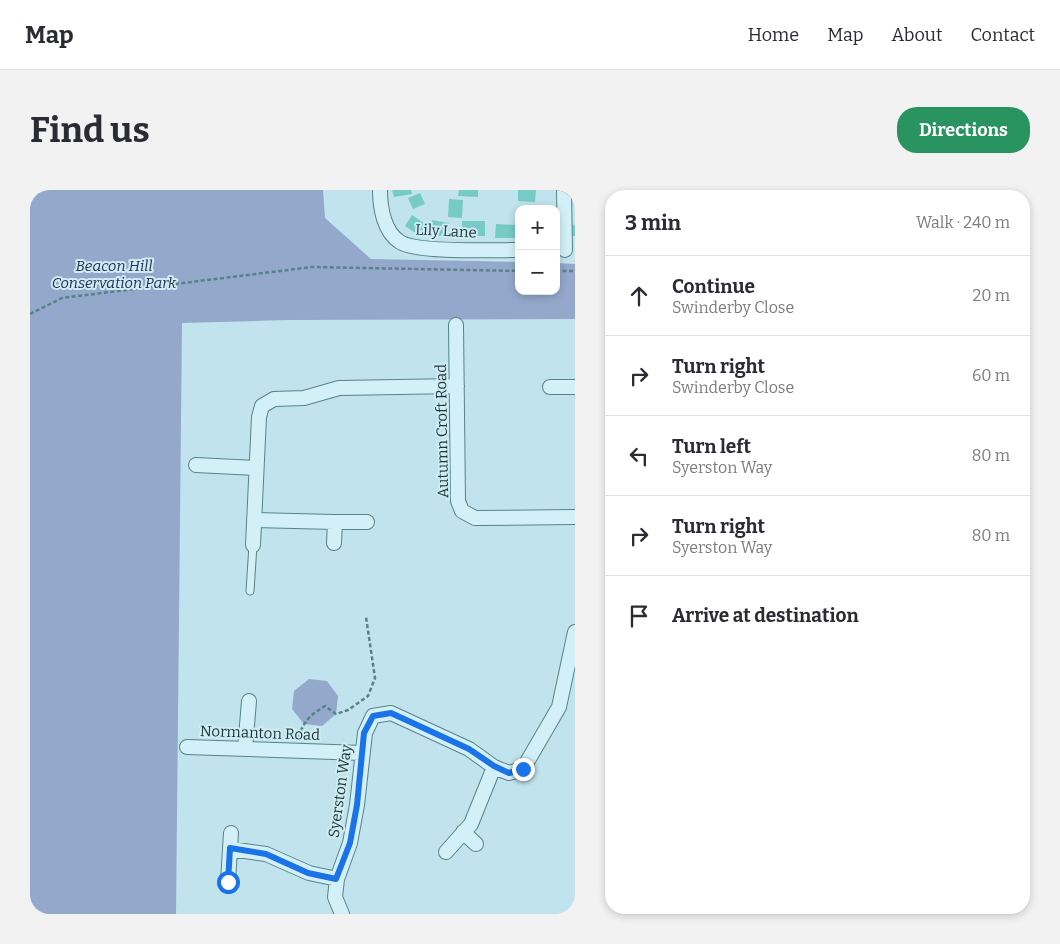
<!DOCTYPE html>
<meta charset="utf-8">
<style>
:root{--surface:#fff;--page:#f2f2f3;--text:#2b2b33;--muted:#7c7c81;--line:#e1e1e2;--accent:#299460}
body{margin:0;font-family:Bitter,serif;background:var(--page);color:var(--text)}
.controls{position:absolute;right:15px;top:15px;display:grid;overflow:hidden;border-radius:10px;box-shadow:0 2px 8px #0003}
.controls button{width:45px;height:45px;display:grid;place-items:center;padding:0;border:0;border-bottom:1px solid var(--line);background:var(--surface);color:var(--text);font:25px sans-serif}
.stop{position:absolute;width:15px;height:15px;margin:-11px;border:4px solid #1a73e8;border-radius:50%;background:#fff}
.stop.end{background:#1a73e8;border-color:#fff;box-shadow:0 1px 5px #0008}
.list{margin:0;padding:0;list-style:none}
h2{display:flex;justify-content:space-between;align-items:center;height:65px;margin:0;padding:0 20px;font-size:21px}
h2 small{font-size:16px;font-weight:400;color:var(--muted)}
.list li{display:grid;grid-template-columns:32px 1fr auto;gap:15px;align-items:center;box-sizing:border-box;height:80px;padding:0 20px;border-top:1px solid var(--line)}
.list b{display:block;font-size:19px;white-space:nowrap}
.list p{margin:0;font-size:16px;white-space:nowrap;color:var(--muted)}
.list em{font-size:16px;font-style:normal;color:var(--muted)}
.icon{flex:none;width:28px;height:28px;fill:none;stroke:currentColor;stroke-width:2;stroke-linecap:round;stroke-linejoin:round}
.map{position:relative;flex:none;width:545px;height:724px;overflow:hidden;border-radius:20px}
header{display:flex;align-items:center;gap:30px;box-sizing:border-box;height:70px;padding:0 25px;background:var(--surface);border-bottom:1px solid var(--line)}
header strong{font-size:24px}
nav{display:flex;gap:28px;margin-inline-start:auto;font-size:18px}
.intro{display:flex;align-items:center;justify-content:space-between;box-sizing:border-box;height:120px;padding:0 30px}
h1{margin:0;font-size:35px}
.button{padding:12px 22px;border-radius:20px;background:var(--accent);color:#fff;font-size:18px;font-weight:700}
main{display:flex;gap:30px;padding:0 30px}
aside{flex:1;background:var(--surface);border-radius:20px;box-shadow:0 2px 8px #0003}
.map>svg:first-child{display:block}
.green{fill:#94a8cb}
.building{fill:#76cbc6}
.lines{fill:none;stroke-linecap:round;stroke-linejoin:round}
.service-casing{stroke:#588386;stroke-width:9}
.minor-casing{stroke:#588386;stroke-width:16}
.path{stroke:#588386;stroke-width:2.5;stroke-dasharray:4 2.5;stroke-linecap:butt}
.service{stroke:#d3f0f8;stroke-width:7}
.minor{stroke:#d3f0f8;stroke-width:14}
.route{stroke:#1a73e8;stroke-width:6}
.labels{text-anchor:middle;stroke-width:4;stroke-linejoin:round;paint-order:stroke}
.street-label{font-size:15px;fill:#1c3535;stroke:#cfecf5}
.park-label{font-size:15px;font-style:italic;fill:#232e52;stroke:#cfecf5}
</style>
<header>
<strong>Map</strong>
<nav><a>Home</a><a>Map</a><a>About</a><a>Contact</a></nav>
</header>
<div class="intro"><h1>Find us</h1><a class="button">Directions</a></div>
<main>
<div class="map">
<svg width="545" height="724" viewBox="0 0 545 724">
<rect width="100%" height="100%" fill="#c0e3ed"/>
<!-- green -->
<path class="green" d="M0 0H293L295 28 341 69 489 72V101H526V73L545 74V129L257 130 152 133 146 724H0Z
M279 489 297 491 308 506 306 524 292 536 274 534 262 519 264 501Z"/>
<!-- building -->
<path class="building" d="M362 0H381L382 4 364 7Z
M429 0H448V7L428 6Z
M488 0H506L505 12 488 11Z
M390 3 395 14 383 19 378 8Z
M419 9 433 10 432 28 418 27Z
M382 25 397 35 390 46 375 36Z
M402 30 419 33 417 47 399 44Z
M432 31H455V46H432Z
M466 34 488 35 487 48H465Z
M540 35H545V46H539Z"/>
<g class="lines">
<!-- service casing -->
<g class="service-casing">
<path id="service" d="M220 401 223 355"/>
</g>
<!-- minor casing -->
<g class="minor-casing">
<path id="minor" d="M350 0C350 18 354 42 370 52 386 63 465 60 489 60
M534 0 535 60
M426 135 428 311 432 321 445 328 545 327
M520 197H545
M166 275 226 278
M224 330 305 332 304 353
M305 332H337
M223 355 229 227 232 216 244 209 274 208 309 198 427 196
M157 557 332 563
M215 559 219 511
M433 642 446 654
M200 659 201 643
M416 662 441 634 464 577
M198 692 200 659 236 664 279 683 307 689
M312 724 305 707 307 689 320 653 327 615 335 543 343 526 361 523 439 559 464 577 479 583 493 579 529 517 545 442"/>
</g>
<!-- path -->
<path class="path" d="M526 81H545
M0 124 32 108 282 77 489 81
M268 547C275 530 280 525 295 516L306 524 318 520 338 506 345 488 336 427"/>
<!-- service -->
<use href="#service" class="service"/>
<!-- minor -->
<use href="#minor" class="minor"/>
</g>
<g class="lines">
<!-- route -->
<path class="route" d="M198 692 200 658 236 664 278 683 306 689 320 653 327 615 334 543 343 526 361 523 439 559 464 576 479 583 493 579"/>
</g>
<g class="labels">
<!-- street labels -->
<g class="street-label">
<text transform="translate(416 41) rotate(3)" y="5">Lily Lane</text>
<text transform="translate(412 241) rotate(-91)" y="5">Autumn Croft Road</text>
<text transform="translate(230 543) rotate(2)" y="5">Normanton Road</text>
<text transform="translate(310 601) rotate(-82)" y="5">Syerston Way</text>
</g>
<!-- park labels -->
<g class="park-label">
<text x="84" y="81">Beacon Hill<tspan x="84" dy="17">Conservation Park</tspan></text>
</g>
</g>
</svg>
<div class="controls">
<button>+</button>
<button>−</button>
</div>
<div class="stop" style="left:198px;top:692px"></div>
<div class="stop end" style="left:493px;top:579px"></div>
</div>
<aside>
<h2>3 min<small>Walk · 240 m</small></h2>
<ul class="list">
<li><svg class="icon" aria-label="ahead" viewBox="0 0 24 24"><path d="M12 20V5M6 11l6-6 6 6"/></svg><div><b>Continue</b><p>Swinderby Close</p></div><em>20 m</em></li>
<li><svg class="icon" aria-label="right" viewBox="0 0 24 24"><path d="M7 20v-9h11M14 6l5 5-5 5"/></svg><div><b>Turn right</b><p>Swinderby Close</p></div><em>60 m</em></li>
<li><svg class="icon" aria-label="left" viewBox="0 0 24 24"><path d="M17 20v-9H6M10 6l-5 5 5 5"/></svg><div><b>Turn left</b><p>Syerston Way</p></div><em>80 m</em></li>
<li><svg class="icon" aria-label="right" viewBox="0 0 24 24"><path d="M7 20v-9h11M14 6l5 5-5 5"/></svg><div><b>Turn right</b><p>Syerston Way</p></div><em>80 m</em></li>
<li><svg class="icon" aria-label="arrive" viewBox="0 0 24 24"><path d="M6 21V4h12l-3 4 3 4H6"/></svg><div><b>Arrive at destination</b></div></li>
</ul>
</aside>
</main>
